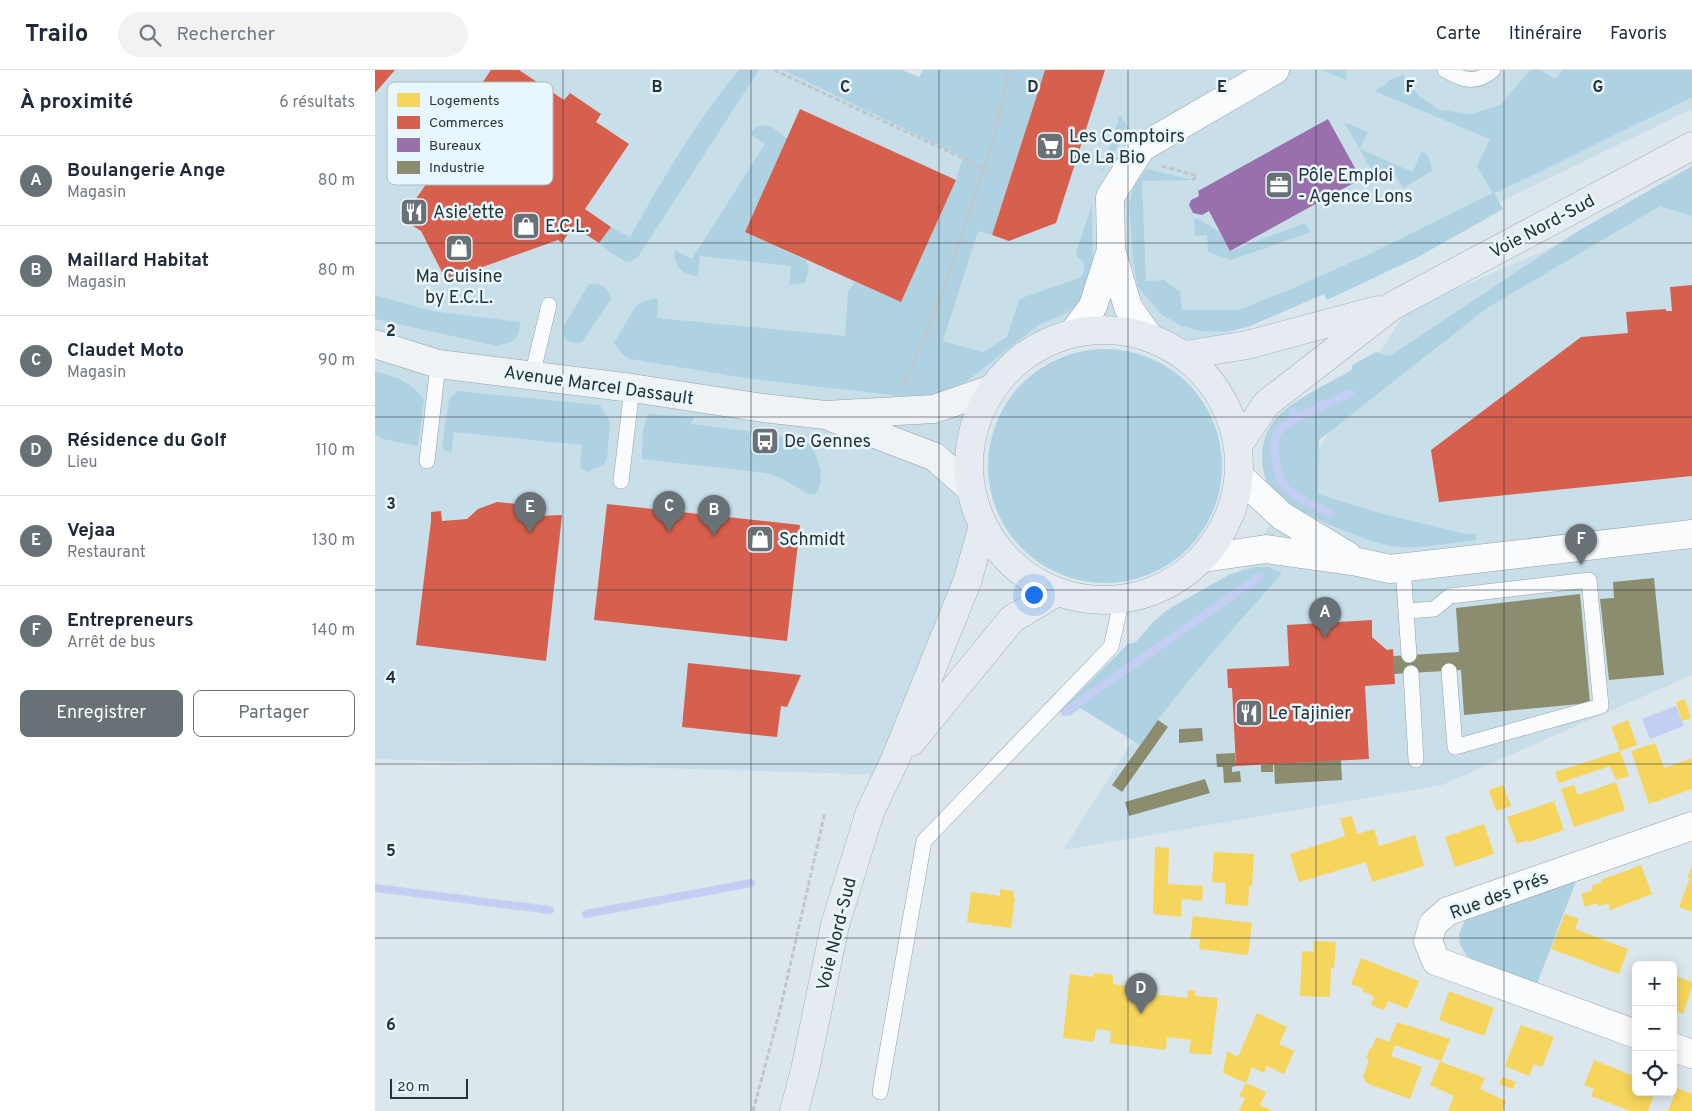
<!DOCTYPE html>
<html lang="fr">
<meta charset="utf-8">
<style>
:root{--surface:#fff;--page:#f2f2f3;--text:#1f2937;--muted:#747a83;--line:#e0e1e3;--accent:#677176}
body{margin:0;font-family:Overpass,sans-serif;background:var(--page);color:var(--text)}
.controls{position:absolute;right:15px;bottom:15px;display:grid;overflow:hidden;border-radius:8px;box-shadow:0 2px 12px #0003}
.controls button{width:45px;height:45px;display:grid;place-items:center;padding:0;border:0;border-bottom:1px solid var(--line);background:var(--surface);color:var(--text);font:25px sans-serif}
.scale{position:absolute;left:15px;bottom:12px;width:78px;box-sizing:border-box;padding-left:5px;border:2px solid #283136;border-top:0;font-size:14px;line-height:18px;white-space:nowrap;color:#283136;-webkit-text-stroke:4px #e8f6fd;paint-order:stroke}
.you{position:absolute;left:658px;top:524px;width:18px;height:18px;margin:-12px;border:4px solid #fff;border-radius:50%;background:#1a73e8;box-shadow:0 0 0 8px #1a73e833}
.badge{display:grid;place-items:center;width:32px;height:32px;border-radius:50%;background:var(--accent);color:#fff;font-size:16px;font-weight:700}
.pin{position:absolute;translate:-50% -41px;filter:drop-shadow(0 1px 2px #0008)}
.pin::after{content:'';position:absolute;top:26px;width:18px;height:15px;background:inherit;clip-path:polygon(0 0,100% 0,50% 100%)}
.list{margin:0;padding:0;list-style:none}
h2{display:flex;justify-content:space-between;align-items:center;height:65px;margin:0;padding:0 20px;font-size:21px}
h2 small{font-size:16px;font-weight:400;color:var(--muted)}
.list li{display:grid;grid-template-columns:32px 1fr auto;gap:15px;align-items:center;box-sizing:border-box;height:90px;padding:0 20px;border-top:1px solid var(--line)}
.list b{display:block;font-size:19px;white-space:nowrap}
.list p{margin:0;font-size:16px;white-space:nowrap;color:var(--muted)}
.list em{font-size:16px;font-style:normal;color:var(--muted)}
.actions{display:flex;gap:10px;padding:15px 20px}
.actions a{flex:1;padding:11px 0;border:1px solid var(--accent);border-radius:8px;text-align:center;font-size:18px;color:var(--accent)}
.actions .main{background:var(--accent);color:#fff}
.icon{flex:none;width:28px;height:28px;fill:none;stroke:currentColor;stroke-width:2;stroke-linecap:round;stroke-linejoin:round}
.map{position:relative;flex:none;width:1317px;height:1041px;overflow:hidden}
header{display:flex;align-items:center;gap:30px;box-sizing:border-box;height:70px;padding:0 25px;background:var(--surface);border-bottom:1px solid var(--line)}
header strong{font-size:24px}
nav{display:flex;gap:28px;margin-inline-start:auto;font-size:18px}
.search{width:350px;height:45px;background:var(--page);display:flex;align-items:center;gap:12px;box-sizing:border-box;padding:0 18px;border-radius:28px;color:var(--muted);font-size:19px}
main{display:flex}
aside{flex:1;background:var(--surface)}
.map>svg:first-child{display:block}
.built{fill:#c8dfea}
.green{fill:#aed2e2}
.water{fill:#c4cef3}
.homes{fill:#f6d55c}
.shops{fill:#d6604d}
.offices{fill:#9970ab}
.industry{fill:#8c8c6e}
.lines{fill:none;stroke-linecap:round;stroke-linejoin:round}
.stream{stroke:#c4cef3;stroke-width:8}
.lane-casing{stroke:#96a0a4;stroke-width:16}
.street-casing{stroke:#96a0a4;stroke-width:29}
.secondary-casing{stroke:#96a0a4;stroke-width:29}
.primary-casing{stroke:#a1afba;stroke-width:29}
.path{stroke:#c3c6c8;stroke-width:3;stroke-dasharray:5 2.5;stroke-linecap:butt}
.lane{stroke:#fafbfc;stroke-width:15}
.street{stroke:#fafbfc;stroke-width:28}
.secondary{stroke:#eff3f6;stroke-width:28}
.primary{stroke:#e5ebf0;stroke-width:28}
.grid{fill:none;stroke:#283136;stroke-width:1;stroke-opacity:0.55}
.labels{text-anchor:middle;stroke-width:5;stroke-linejoin:round;paint-order:stroke}
.poi-label{font-size:18px;fill:#283136;stroke:#e8f6fd;text-anchor:start}
.street-label{font-size:18px;fill:#283136;stroke:#e8f6fd}
.key{fill:#e8f6fd;stroke:#aebbc1;stroke-width:1}
.key-label{font-size:14px;fill:#283136}
.grid-label{font-size:16px;text-anchor:middle;font-weight:bold;fill:#283136;stroke:#e8f6fd;stroke-width:5;stroke-linejoin:round;paint-order:stroke}
</style>
<header>
<strong>Trailo</strong>
<div class="search"><svg class="icon" aria-label="search" viewBox="0 0 24 24"><circle cx="10" cy="10" r="6"/><path d="M15 15l6 6"/></svg>Rechercher</div>
<nav><a>Carte</a><a>Itinéraire</a><a>Favoris</a></nav>
</header>
<main>
<aside>
<h2>À proximité<small>6 résultats</small></h2>
<ul class="list">
<li><span class="badge">A</span><div><b>Boulangerie Ange</b><p>Magasin</p></div><em>80 m</em></li>
<li><span class="badge">B</span><div><b>Maillard Habitat</b><p>Magasin</p></div><em>80 m</em></li>
<li><span class="badge">C</span><div><b>Claudet Moto</b><p>Magasin</p></div><em>90 m</em></li>
<li><span class="badge">D</span><div><b>Résidence du Golf</b><p>Lieu</p></div><em>110 m</em></li>
<li><span class="badge">E</span><div><b>Vejaa</b><p>Restaurant</p></div><em>130 m</em></li>
<li><span class="badge">F</span><div><b>Entrepreneurs</b><p>Arrêt de bus</p></div><em>140 m</em></li>
</ul>
<div class="actions"><a class="main">Enregistrer</a><a>Partager</a></div>
</aside>
<div class="map">
<svg width="1317" height="1041" viewBox="0 0 1317 1041">
<rect width="100%" height="100%" fill="#dbe7ed"/>
<!-- built -->
<path class="built" d="M0 0H447L590 81 626 0H1317V39L810 285 773 266 736 260 698 263 667 275 639 294 617 319 601 350 594 383 595 418 608 456 512 705 0 689Z
M1317 116V605L1067 715 688 780 1031 241Z"/>
<!-- green -->
<path class="green" d="M364 0H384L263 187C261 188 258 191 256 192 249 194 230 178 224 173L236 157 255 167C288 109 321 51 364 0Z
M408 0H527L544 7 548 0H670L617 165 603 161 568 271 608 282 632 267 644 229 704 208C710 203 710 199 708 191L703 188 701 183 717 134 718 193 714 217 703 236 685 246 665 254 592 311 559 326 535 327 376 309 255 289 248 285 239 273 260 237 269 231 283 228 282 248 470 266 473 221 480 212 526 232 581 110 588 87Z
M970 0 972 10 948 1V0Z
M1155 0H1166L1180 9 1188 0H1317V27L1148 110 1119 123 1128 139 1045 186 952 230 949 224 873 257 848 262 825 261 807 256 787 245 763 217 758 192 754 134 759 116 772 99 817 110 767 111 771 211 789 210 805 222 807 240H863L921 217 988 187 1118 123 1102 96 1115 69 999 21 1010 15 1016 9 1029 5 1044 26 1065 40 1096 44 1125 35Z
M745 45 755 60 738 82 726 104Z
M969 52 993 62 985 79 1038 102 1046 82 1052 84 1055 90 1057 101 1028 118 1020 104 1004 113Z
M388 55 397 57 412 69 370 162 430 190 434 199 430 213 414 215 416 196 325 186 323 207C306 203 298 198 300 180L317 189 390 74 375 64 381 57Z
M1317 96V146L1285 136 1112 238 944 370 943 424 1008 444 1091 464H1101V470C1074 473 1044 480 1017 476 993 473 912 439 897 421 884 403 884 373 896 355 909 333 955 313 977 300V295L1001 282 1015 286 1203 161Z
M819 148C828 149 837 159 847 163L855 181 930 153 936 162 856 190 833 182 832 165 820 166Z
M214 214C227 214 233 216 236 229L207 272 200 273 192 271 189 266 188 257Z
M0 225 57 241 145 252C145 271 137 272 122 276L0 249Z
M613 396a117 117 0 1 1 234 0a117 117 0 1 1-234 0Z
M0 301C22 308 35 310 49 330L43 376 8 369 0 364Z
M83 321 225 335 235 352 232 389 228 395 212 402 205 398 207 375 79 362 76 383 69 380 67 375 74 329Z
M274 344 319 347 316 354 377 362V371L400 373 401 367C412 365 419 368 427 375L432 371C443 386 451 405 442 423L435 425 406 408 391 403 267 389 268 358Z
M881 497H894L907 503C858 559 807 614 765 675L705 638 694 646 687 639 753 574 761 572 778 552 792 540 855 504Z
M1204 803 1162 914 1101 892 1091 885 1085 874 1084 864 1093 843Z"/>
<!-- water -->
<path class="water" d="M1301 636 1309 656 1275 669 1267 649Z"/>
<!-- homes -->
<path class="homes" d="M1310 629 1316 648 1307 651 1301 632Z
M1253 650 1262 675 1245 681 1236 657Z
M1280 673 1289 698 1317 688V719L1274 734 1256 681Z
M1245 681 1254 706 1241 710 1235 696 1184 713 1180 702Z
M1241 712 1250 740 1199 757 1186 719 1199 715 1203 725Z
M1128 715 1136 736 1121 741 1114 720Z
M1179 731 1189 760 1153 772V770L1142 774 1132 747Z
M977 746 982 764 999 759 1004 776 1040 765 1049 796 997 812 991 792 924 812 915 784 970 766 965 748Z
M1109 754 1119 784 1080 797 1070 767Z
M780 777 794 778 793 814 828 816 827 831 807 829 806 847 778 844Z
M839 782 879 784 877 816H874L873 836 850 834 851 813 837 812Z
M1266 795 1277 824 1235 840 1233 833 1224 836 1222 833 1210 837 1206 824 1218 820 1216 816 1227 812 1226 810Z
M1317 796V842L1304 837 1315 808H1312Z
M625 819 639 821 638 828H640L636 858 592 852 596 822 625 826Z
M1190 844 1204 849 1200 859 1253 879 1244 904 1176 879Z
M818 846 877 853 873 885 824 879 825 869H815Z
M939 871 961 872 959 898H956L955 927 925 926 927 881 939 882Z
M986 888 1044 911 1032 939 1013 931 1009 940 996 935 999 926 987 921 989 919 976 914Z
M719 903 738 905V914L766 918 767 910 779 911 777 924 812 928 813 920 820 921V926L843 928 836 985 814 983 816 970 792 967 791 980 735 973 736 961 721 959 719 972 688 968 695 904 719 907Z
M1298 905 1317 912V918L1308 944 1298 940Z
M1261 914V927L1257 925Z
M1074 921 1119 938 1109 966 1064 950Z
M882 943 912 957 904 974 919 981 909 1004 892 996 889 1003 877 997 871 1013 848 1003 852 981 863 987Z
M1022 952 1075 969 1066 992 1110 1008 1105 1019 1131 1031 1127 1041H1073L1079 1026 1055 1015 1065 991 1020 975 1016 986 1047 997 1035 1029 991 1013 988 1007 994 990 991 988 995 978H997L1001 967 1014 972Z
M1146 955 1179 967 1167 997 1159 994 1154 1006 1130 996Z
M1219 990 1261 1007V1022H1280L1273 1041H1255L1216 1026 1219 1019 1209 1015Z
M1127 1007 1141 1012 1138 1019 1124 1014Z
M871 1013 891 1022 885 1035 898 1041H864L870 1028 864 1026Z
M1302 1018 1317 1024V1041H1293Z"/>
<!-- shops -->
<path class="shops" d="M0 0H20L0 23Z
M116 0H144L189 30 195 23 226 44 221 52 254 74 210 139 236 157 224 173 198 156 187 173 183 170 71 210 46 161 27 149 67 91 58 86Z
M670 0H730L681 153 634 171 617 165Z
M425 39 581 110 526 232 370 162Z
M1317 215V406L1064 432 1056 380 1060 377 1206 267 1253 263 1251 242 1291 239V241H1297L1295 217Z
M383 364 399 365 398 372 382 370Z
M122 432 142 434 151 438 161 446 187 445 171 591 41 575 56 451V442L66 441 67 451 92 449 103 439Z
M232 434 425 455 412 571 219 550Z
M997 550V567L1012 580 1018 579 1020 614 990 616 994 689 861 696 857 618H853L852 599 914 596 912 555Z
M313 593 426 605 412 637 406 636 402 667 307 657Z"/>
<!-- offices -->
<path class="offices" d="M953 49 986 109 855 181 834 141 827 145 818 143 814 135 816 130 824 126 823 121Z"/>
<!-- industry -->
<path class="industry" d="M1279 508 1289 605 1234 610 1225 529 1239 528 1238 512Z
M1205 524 1215 633 1089 645 1086 600 1019 604 1018 586 1084 582 1081 538Z
M783 650 793 657 747 722 737 715Z
M827 658 828 671 804 673V659Z
M860 683 861 696 857 697V702L865 701 866 712 849 713 848 697H842L841 684Z
M966 690 967 710 900 714 899 694Z
M898 694V702H886V695Z
M830 709 835 723 754 746 750 732Z"/>
<g class="lines">
<!-- stream -->
<path class="stream" d="M918 342 921 348 975 323
M921 348C913 353 905 357 901 366 896 377 902 409 911 418 922 429 941 436 955 443
M690 642 884 507
M0 818 175 840
M211 844 376 813"/>
<!-- lane casing -->
<g class="lane-casing">
<path id="lane" d="M1070 0C1087 10 1101 15 1118 0
M157 306 174 235
M52 391 63 294
M246 411 257 318
M1028 497 1034 585
M1032 541 1059 539 1075 526 1214 510 1226 636 1080 677 1074 601
M1036 603 1041 690
M505 1022 549 771 736 577 747 529"/>
</g>
<!-- street casing -->
<g class="street-casing">
<path id="street" d="M698 263 718 236 736 180
M773 266 753 237 736 180 735 127 766 78 900 0
M865 407 907 446 973 486
M829 488 891 479 983 492 1015 499 1317 464
M1261 964 1061 891 1053 871 1058 854 1073 841 1317 756
M1298 977 1317 984"/>
</g>
<!-- secondary casing -->
<g class="secondary-casing">
<path id="secondary" d="M0 274 63 294 257 318 388 338 450 345 559 339 617 319
M458 348 560 387 595 418"/>
</g>
<!-- primary casing -->
<g class="primary-casing">
<path id="primary" d="M594 395a135 135 0 1 1 270 0a135 135 0 1 1-270 0Z
M810 285 872 275 1003 240
M864 374 891 334 1017 236 1317 76
M536 672 637 549 682 522
M419 1041 430 1000 460 855 495 742 519 692 592 512 608 456"/>
</g>
<!-- path -->
<path class="path" d="M399 0 609 98
M787 96 823 106
M817 110 823 106
M529 314 567 225 619 69 634 0
M378 1041 405 940 450 742"/>
<!-- lane -->
<use href="#lane" class="lane"/>
<!-- street -->
<use href="#street" class="street"/>
<!-- secondary -->
<use href="#secondary" class="secondary"/>
<!-- primary -->
<use href="#primary" class="primary"/>
</g>
<!-- grid -->
<path class="grid" d="M188 0V1041M376 0V1041M564 0V1041M753 0V1041M941 0V1041M1129 0V1041M0 173H1317M0 347H1317M0 520H1317M0 694H1317M0 868H1317"/>
<!-- icons -->
<defs>
<g id="supermarket-square" transform="scale(1.4375)"><rect x="-9" y="-9" width="18" height="18" rx="4" fill="#677176" stroke="#e8f6fd"/><path d="M-6-5.5h2.5l.6 2H6L4.5 2H-2.5L-4.4-4H-6ZM-1.5 3.2a1.3 1.3 0 1 0 .1 0ZM3 3.2a1.3 1.3 0 1 0 .1 0Z" fill="#fff"/></g>
<g id="office-square" transform="scale(1.4375)"><rect x="-9" y="-9" width="18" height="18" rx="4" fill="#677176" stroke="#e8f6fd"/><path d="M-6-3h4V-5.5h4V-3h4V5H-6ZM-1-4.5V-3h2v-1.5ZM-6 0V1H6V0Z" fill="#fff"/></g>
<g id="restaurant-square" transform="scale(1.4375)"><rect x="-9" y="-9" width="18" height="18" rx="4" fill="#677176" stroke="#e8f6fd"/><path d="M-5-6h1v4h1v-4h1v4h1v-4h1v5L-1.5 .5V6h-2V.5L-5-1ZM5-6V6H3V1.5H1.5Q1.5-4 5-6Z" fill="#fff"/></g>
<g id="shop-square" transform="scale(1.4375)"><rect x="-9" y="-9" width="18" height="18" rx="4" fill="#677176" stroke="#e8f6fd"/><path d="M-5-2.5h2.3a2.7 3.5 0 0 1 5.4 0H5L5.5 6h-11ZM-1.5-2.5h3a1.5 2.3 0 0 0-3 0Z" fill="#fff"/></g>
<g id="bus-square" transform="scale(1.4375)"><rect x="-9" y="-9" width="18" height="18" rx="4" fill="#677176" stroke="#e8f6fd"/><path d="M-5-6H5V4H4V6H2V4H-2V6H-4V4H-5ZM-3.5-4V0h7V-4ZM-3.5 1.2v1.5H-2V1.2ZM2 1.2v1.5H3.5V1.2Z" fill="#fff"/></g>
</defs>
<g fill-rule="evenodd">
<use href="#supermarket-square" x="675" y="76"/>
<use href="#office-square" x="904" y="115"/>
<use href="#restaurant-square" x="39" y="142"/>
<use href="#shop-square" x="151" y="156"/>
<use href="#shop-square" x="84" y="178"/>
<use href="#bus-square" x="390" y="371"/>
<use href="#shop-square" x="385" y="469"/>
<use href="#restaurant-square" x="874" y="643"/>
</g>
<g class="labels">
<!-- poi labels -->
<g class="poi-label">
<text x="694" y="72">Les Comptoirs<tspan x="694" dy="21">De La Bio</tspan></text>
<text x="923" y="111">Pôle Emploi<tspan x="923" dy="21">- Agence Lons</tspan></text>
<text x="58" y="148">Asie'ette</text>
<text x="170" y="162">E.C.L.</text>
<text x="84" y="212" text-anchor="middle">Ma Cuisine<tspan x="84" dy="21">by E.C.L.</tspan></text>
<text x="409" y="377">De Gennes</text>
<text x="404" y="475">Schmidt</text>
<text x="893" y="649">Le Tajinier</text>
</g>
<!-- street labels -->
<g class="street-label">
<text transform="translate(1167 156) rotate(-28)" y="6">Voie Nord-Sud</text>
<text transform="translate(224 315) rotate(8)" y="6">Avenue Marcel Dassault</text>
<text transform="translate(1124 825) rotate(-21)" y="6">Rue des Prés</text>
<text transform="translate(461 864) rotate(-76)" y="6">Voie Nord-Sud</text>
</g>
</g>
<!-- legend -->
<rect x="12" y="12" width="166" height="103" rx="8" class="key"/>
<rect x="22" y="23" width="23" height="14" fill="#f6d55c"/>
<rect x="22" y="46" width="23" height="13" fill="#d6604d"/>
<rect x="22" y="68" width="23" height="14" fill="#9970ab"/>
<rect x="22" y="91" width="23" height="13" fill="#8c8c6e"/>
<g class="key-label">
<text x="54" y="35">Logements</text>
<text x="54" y="57">Commerces</text>
<text x="54" y="80">Bureaux</text>
<text x="54" y="102">Industrie</text>
</g>
<g class="grid-label">
<text x="282" y="22">B</text>
<text x="470" y="22">C</text>
<text x="658" y="22">D</text>
<text x="847" y="22">E</text>
<text x="1035" y="22">F</text>
<text x="1223" y="22">G</text>
<text x="16" y="266">2</text>
<text x="16" y="439">3</text>
<text x="16" y="613">4</text>
<text x="16" y="786">5</text>
<text x="16" y="960">6</text>
</g>
</svg>
<div class="controls">
<button>+</button>
<button>−</button>
<button><svg class="icon" aria-label="locate" viewBox="0 0 24 24"><circle cx="12" cy="12" r="6"/><path d="M12 2v4M12 18v4M2 12h4M18 12h4"/></svg></button>
</div>
<div class="scale">20 m</div>
<div class="you"></div>
<div class="pin badge" style="left:950px;top:568px">A</div>
<div class="pin badge" style="left:339px;top:466px">B</div>
<div class="pin badge" style="left:294px;top:462px">C</div>
<div class="pin badge" style="left:766px;top:944px">D</div>
<div class="pin badge" style="left:155px;top:463px">E</div>
<div class="pin badge" style="left:1206px;top:495px">F</div>
</div>
</main>
